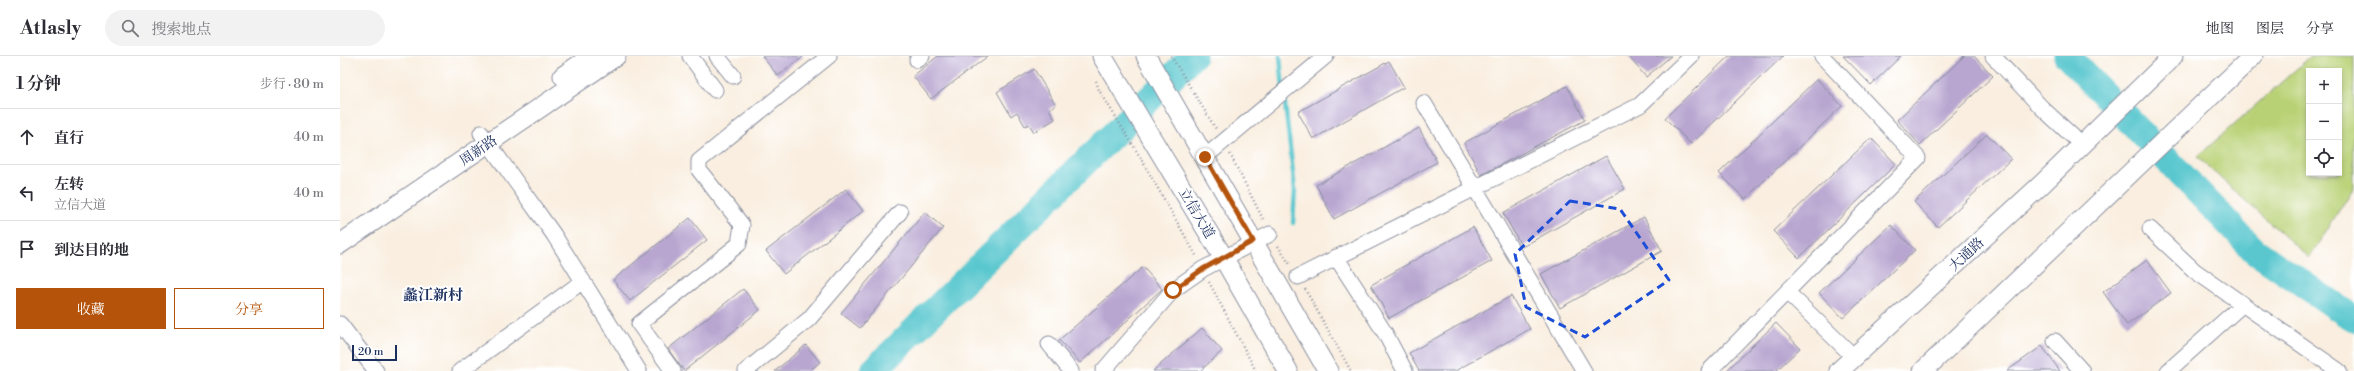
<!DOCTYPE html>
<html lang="zh">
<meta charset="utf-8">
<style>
:root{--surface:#fff;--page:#f2f2f3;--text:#2b2b33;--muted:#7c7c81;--line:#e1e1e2;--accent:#b45309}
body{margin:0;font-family:"Libre Bodoni","Noto Serif SC",serif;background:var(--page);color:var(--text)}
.controls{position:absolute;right:12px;top:12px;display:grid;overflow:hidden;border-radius:0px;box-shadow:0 2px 6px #0003}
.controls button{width:36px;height:36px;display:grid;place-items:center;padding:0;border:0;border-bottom:1px solid var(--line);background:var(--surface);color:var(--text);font:20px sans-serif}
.scale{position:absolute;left:12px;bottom:10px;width:45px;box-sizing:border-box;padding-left:4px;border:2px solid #1b2f5e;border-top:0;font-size:11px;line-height:14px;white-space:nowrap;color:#1b2f5e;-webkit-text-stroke:3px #fff;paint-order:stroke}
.stop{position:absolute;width:12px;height:12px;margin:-9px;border:3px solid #b45309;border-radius:50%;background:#fff}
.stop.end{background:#b45309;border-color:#fff;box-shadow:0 1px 4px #0008}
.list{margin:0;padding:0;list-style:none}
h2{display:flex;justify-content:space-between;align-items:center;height:52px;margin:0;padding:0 16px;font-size:17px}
h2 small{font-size:13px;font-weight:400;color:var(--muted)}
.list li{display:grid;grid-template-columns:26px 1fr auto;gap:12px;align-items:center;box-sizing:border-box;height:56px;padding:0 16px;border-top:1px solid var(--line)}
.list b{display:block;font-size:15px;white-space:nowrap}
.list p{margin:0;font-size:13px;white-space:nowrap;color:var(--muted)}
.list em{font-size:13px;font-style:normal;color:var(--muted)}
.actions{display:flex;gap:8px;padding:12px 16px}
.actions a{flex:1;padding:9px 0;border:1px solid var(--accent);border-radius:0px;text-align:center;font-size:14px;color:var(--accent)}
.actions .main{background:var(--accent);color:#fff}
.icon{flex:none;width:22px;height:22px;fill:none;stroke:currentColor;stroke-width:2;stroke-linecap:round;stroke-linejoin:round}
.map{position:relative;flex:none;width:2014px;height:315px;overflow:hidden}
header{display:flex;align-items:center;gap:24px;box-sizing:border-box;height:56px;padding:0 20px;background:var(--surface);border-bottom:1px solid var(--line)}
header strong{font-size:19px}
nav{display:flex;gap:22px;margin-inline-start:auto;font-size:14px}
.search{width:280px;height:36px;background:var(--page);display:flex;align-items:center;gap:10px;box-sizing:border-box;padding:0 14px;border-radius:22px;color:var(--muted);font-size:15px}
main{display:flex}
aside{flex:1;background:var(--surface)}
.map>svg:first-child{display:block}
.green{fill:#b9d175;stroke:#6a806a;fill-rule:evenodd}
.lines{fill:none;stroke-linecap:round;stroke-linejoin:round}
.stream{stroke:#5ac7cf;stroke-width:4.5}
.river{stroke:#5ac7cf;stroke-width:27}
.building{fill:#b8a6d0}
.minor-casing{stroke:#8a8e9e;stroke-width:17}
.tertiary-casing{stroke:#8a8e9e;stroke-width:21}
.path{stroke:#8a8e9e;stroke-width:2.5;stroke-dasharray:1 3;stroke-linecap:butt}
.minor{stroke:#fff;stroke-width:15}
.tertiary{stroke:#fff;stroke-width:19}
.route{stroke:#b45309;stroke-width:5}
.marked{fill:none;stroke:#1d4ed8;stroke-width:3;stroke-dasharray:8 5;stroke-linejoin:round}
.labels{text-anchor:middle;stroke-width:4;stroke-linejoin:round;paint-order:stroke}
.street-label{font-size:14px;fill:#1b2f5e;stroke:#fff}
.neighbourhood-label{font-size:15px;font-weight:bold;fill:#1b2f5e;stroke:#fff}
</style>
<header>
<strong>Atlasly</strong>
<div class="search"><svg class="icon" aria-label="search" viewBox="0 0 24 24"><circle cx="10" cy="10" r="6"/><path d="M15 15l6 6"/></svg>搜索地点</div>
<nav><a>地图</a><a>图层</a><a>分享</a></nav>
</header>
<main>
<aside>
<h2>1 分钟<small>步行 · 80 m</small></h2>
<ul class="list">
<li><svg class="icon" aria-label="ahead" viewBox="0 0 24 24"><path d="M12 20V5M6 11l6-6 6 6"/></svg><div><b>直行</b></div><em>40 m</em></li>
<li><svg class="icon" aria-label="left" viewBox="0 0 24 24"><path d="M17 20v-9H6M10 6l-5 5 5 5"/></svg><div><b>左转</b><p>立信大道</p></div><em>40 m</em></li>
<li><svg class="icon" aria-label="arrive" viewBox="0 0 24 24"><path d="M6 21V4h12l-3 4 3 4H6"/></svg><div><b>到达目的地</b></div></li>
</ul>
<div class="actions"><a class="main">收藏</a><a>分享</a></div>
</aside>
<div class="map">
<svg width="2014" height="315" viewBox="0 0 2014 315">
<rect width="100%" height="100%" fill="#fff"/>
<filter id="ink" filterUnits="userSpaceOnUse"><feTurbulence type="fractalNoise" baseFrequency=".025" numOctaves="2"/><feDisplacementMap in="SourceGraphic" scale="8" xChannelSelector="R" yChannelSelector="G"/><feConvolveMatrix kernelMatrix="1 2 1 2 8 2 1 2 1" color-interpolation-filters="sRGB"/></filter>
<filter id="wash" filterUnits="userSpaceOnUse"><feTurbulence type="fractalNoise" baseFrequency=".012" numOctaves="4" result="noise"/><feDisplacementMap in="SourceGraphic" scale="16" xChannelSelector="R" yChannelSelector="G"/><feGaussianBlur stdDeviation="0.9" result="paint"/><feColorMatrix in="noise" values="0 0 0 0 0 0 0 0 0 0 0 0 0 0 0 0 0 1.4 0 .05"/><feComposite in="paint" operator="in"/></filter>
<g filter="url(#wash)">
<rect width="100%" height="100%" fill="#f9eedf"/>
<!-- green -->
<path class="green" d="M1971 0H2014V131L1969 202 1857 101ZM1969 15H1999V117H1969Z"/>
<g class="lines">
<!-- stream -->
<path class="stream" d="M940 0 943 32
M944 39 955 134 953 167"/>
<!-- river -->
<path class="river" d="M1727 0 1915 195 2014 263
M533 315 853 0"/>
</g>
<g id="blocks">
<!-- building -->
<path class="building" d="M422 0H464L438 20Z
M598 0H648L591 43 573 20Z
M1288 0H1331L1306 21Z
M1389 0H1443L1351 88 1325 62Z
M1503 0H1561L1531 29Z
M1624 0H1634L1653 20 1580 89 1557 64Z
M1049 5 1064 31 973 83 958 56Z
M694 13 716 49 709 53 715 63 694 76 689 68 685 70 677 56 671 60 657 36Z
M1477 23 1502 50 1405 143 1379 117Z
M1227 30 1245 64 1141 119 1124 87Z
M1079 72 1097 106 994 163 976 129Z
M1647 78 1671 103 1598 171 1574 146Z
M1531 82 1556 108 1459 202 1433 175Z
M1266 100 1285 133 1182 191 1163 157Z
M506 133 523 155 444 218 426 195Z
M585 156 603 172 520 272 501 257Z
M1304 161 1322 195 1220 252 1201 218Z
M350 162 367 184 290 245 273 224Z
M1551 169 1575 194 1503 262 1479 237Z
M1133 171 1152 205 1049 262 1031 229Z
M1807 204 1831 237 1787 269 1763 236Z
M803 211 822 233 740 307 719 284Z
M403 233 420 254 344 315 328 293Z
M1171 240 1190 273 1115 315H1079L1069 297Z
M1436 267 1460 292 1436 315H1386Z
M862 272 882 295 860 315H813Z
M466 289 480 306 469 315H435Z
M1702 290 1720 315H1667Z"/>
</g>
</g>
<g filter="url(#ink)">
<use href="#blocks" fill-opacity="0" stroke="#8a8e9e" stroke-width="1"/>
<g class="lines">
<!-- minor casing -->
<g class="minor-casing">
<path id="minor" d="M350 0 375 34
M377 0 393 20
M1653 0 1702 52 1742 89
M577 4 582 0
M1084 47 1244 315
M141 77 214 179 299 315
M865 101 986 0
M1810 173 1855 215 1999 315
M996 201 1045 277 1065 315
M958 221 1300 49 1351 0
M1447 236 1514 301
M0 268 36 315
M1715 285 1742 315
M709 288 731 315
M120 315 243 225
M333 315 299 268 399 188 402 169 359 114V105L489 0
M406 315 469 263 560 156
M763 315 833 234 863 213 930 178
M1369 315 1578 102 1482 0
M1828 315 1903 248"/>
</g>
<!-- tertiary casing -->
<g class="tertiary-casing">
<path id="tertiary" d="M762 0 883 201 948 315
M806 0 988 315
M223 20 252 0
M0 188 276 0
M1499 315 1702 128 1833 0
M1583 315 1913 0"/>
</g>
<!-- path -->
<path class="path" d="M831 0 876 73
M756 25 759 34 796 94 857 201
M890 98 924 165
M938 190 951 210
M869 226 916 315
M965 233 1011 315"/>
<!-- minor -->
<use href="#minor" class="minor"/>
<!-- tertiary -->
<use href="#tertiary" class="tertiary"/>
</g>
</g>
<g class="lines" filter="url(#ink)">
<!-- route -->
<path class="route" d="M833 234 863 213 913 185 865 101"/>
</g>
<!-- marked area -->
<path class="marked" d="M1230 145 1280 153 1329 224 1245 281 1186 251 1175 198Z"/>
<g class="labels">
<!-- street labels -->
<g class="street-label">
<text transform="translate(138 94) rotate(-34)" y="5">周新路</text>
<text transform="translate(857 157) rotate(59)" y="5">立信大道</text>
<text transform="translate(1626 198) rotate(-43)" y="5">大通路</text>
</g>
<!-- neighbourhood labels -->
<g class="neighbourhood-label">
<text x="93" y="244">蠡江新村</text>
</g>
</g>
</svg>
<div class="controls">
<button>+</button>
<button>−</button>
<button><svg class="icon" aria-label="locate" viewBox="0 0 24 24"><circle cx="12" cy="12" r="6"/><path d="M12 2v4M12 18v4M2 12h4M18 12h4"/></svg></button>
</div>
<div class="scale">20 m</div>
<div class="stop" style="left:833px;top:234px"></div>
<div class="stop end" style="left:865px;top:101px"></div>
</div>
</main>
